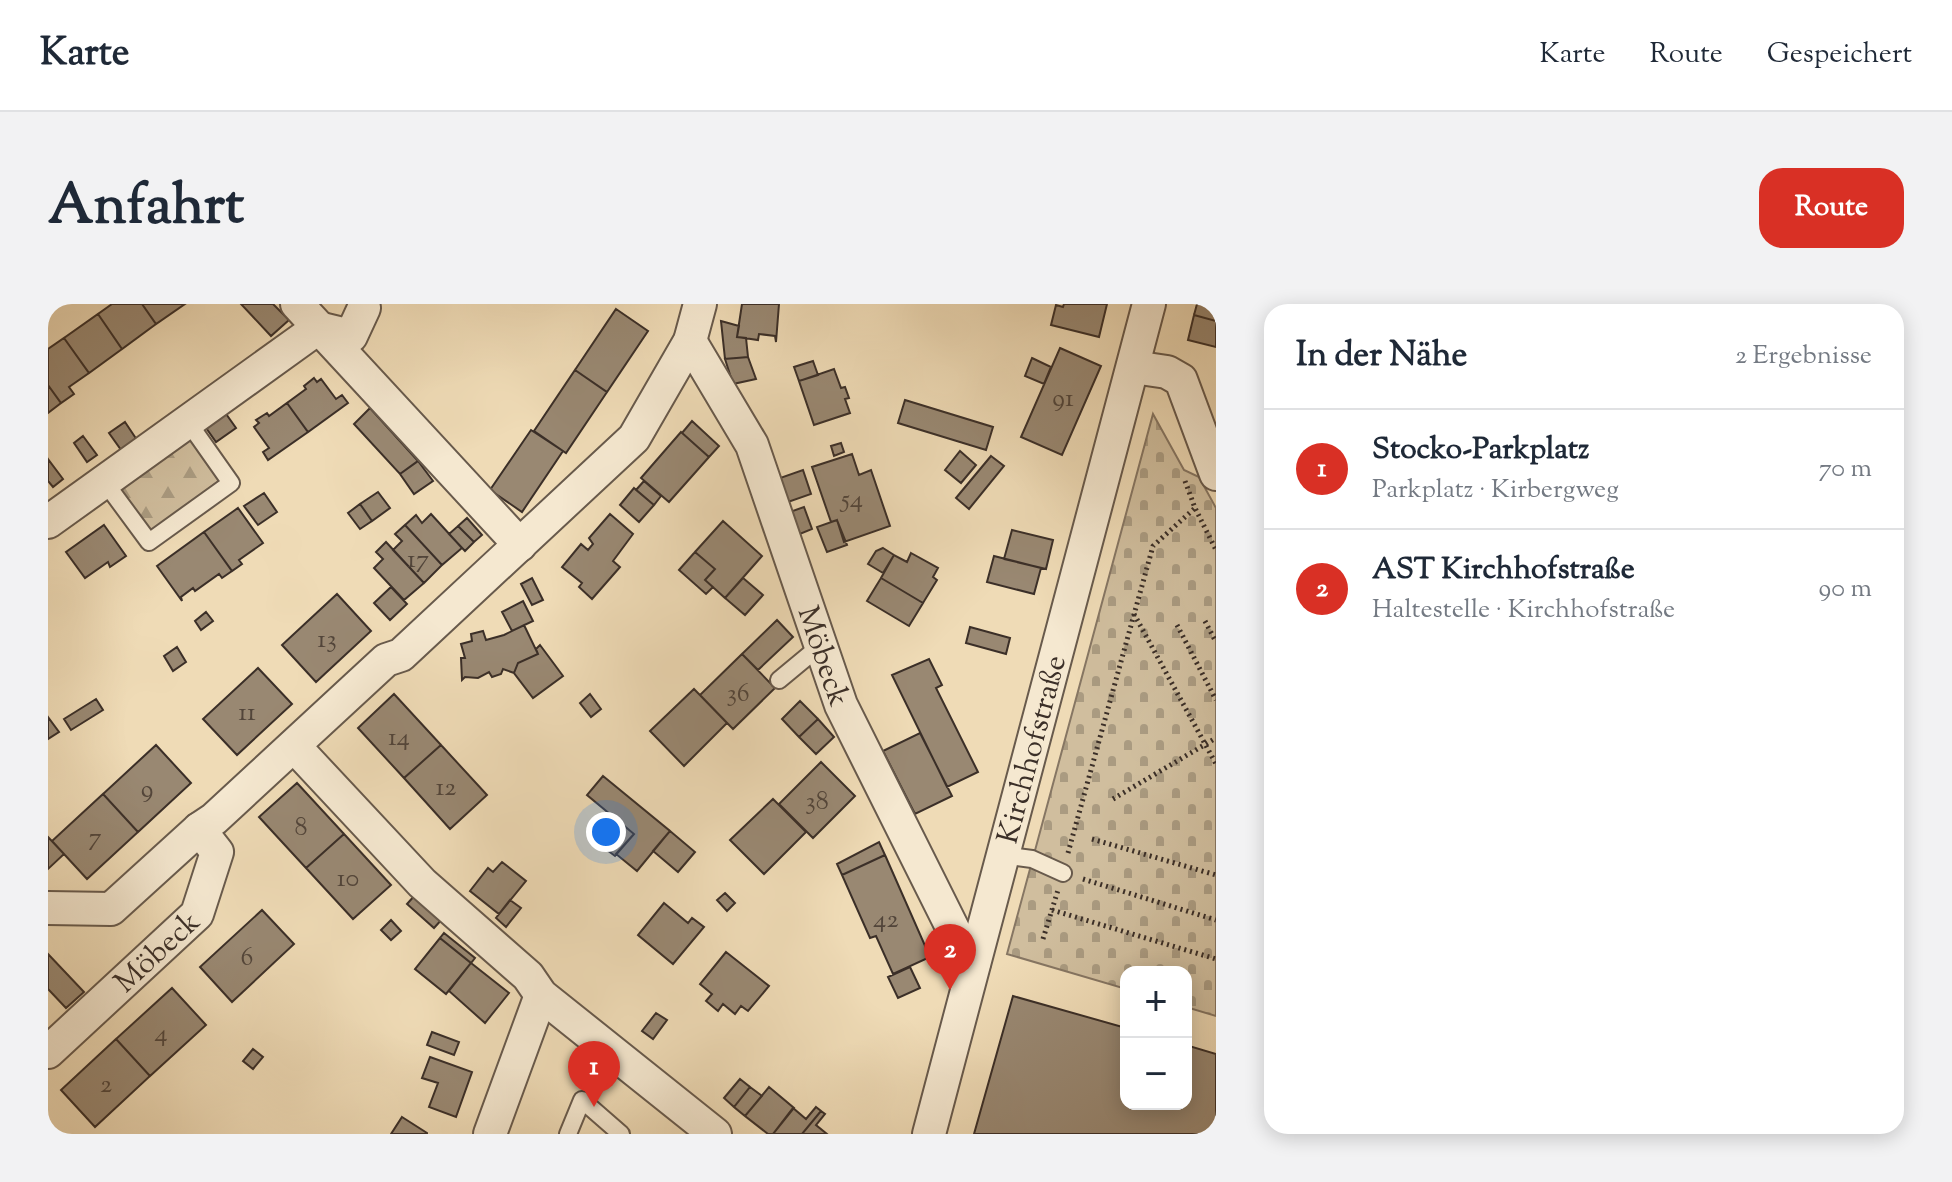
<!DOCTYPE html>
<html lang="de">
<meta charset="utf-8">
<style>
:root{--surface:#fff;--page:#f2f2f3;--text:#1f2937;--muted:#747a83;--line:#e0e1e3;--accent:#d93025}
body{margin:0;font-family:"Sorts Mill Goudy",serif;background:var(--page);color:var(--text)}
.controls{position:absolute;right:24px;bottom:24px;display:grid;overflow:hidden;border-radius:16px;box-shadow:0 4px 20px #0003}
.controls button{width:72px;height:72px;display:grid;place-items:center;padding:0;border:0;border-bottom:2px solid var(--line);background:var(--surface);color:var(--text);font:40px sans-serif}
.you{position:absolute;left:558px;top:528px;width:28px;height:28px;margin:-20px;border:6px solid #fff;border-radius:50%;background:#1a73e8;box-shadow:0 0 0 12px #1a73e833}
.badge{display:grid;place-items:center;width:52px;height:52px;border-radius:50%;background:var(--accent);color:#fff;font-size:26px;font-weight:700}
.pin{position:absolute;translate:-50% -66px;filter:drop-shadow(0 2px 4px #0008)}
.pin::after{content:'';position:absolute;top:42px;width:28px;height:24px;background:inherit;clip-path:polygon(0 0,100% 0,50% 100%)}
.list{margin:0;padding:0;list-style:none}
h2{display:flex;justify-content:space-between;align-items:center;height:104px;margin:0;padding:0 32px;font-size:34px}
h2 small{font-size:26px;font-weight:400;color:var(--muted)}
.list li{display:grid;grid-template-columns:52px 1fr auto;gap:24px;align-items:center;box-sizing:border-box;height:120px;padding:0 32px;border-top:2px solid var(--line)}
.list b{display:block;font-size:30px;white-space:nowrap}
.list p{margin:0;font-size:26px;white-space:nowrap;color:var(--muted)}
.list em{font-size:26px;font-style:normal;color:var(--muted)}
.map{position:relative;flex:none;width:1168px;height:830px;overflow:hidden;border-radius:24px}
header{display:flex;align-items:center;gap:48px;box-sizing:border-box;height:112px;padding:0 40px;background:var(--surface);border-bottom:2px solid var(--line)}
header strong{font-size:38px}
nav{display:flex;gap:44px;margin-inline-start:auto;font-size:28px}
.intro{display:flex;align-items:center;justify-content:space-between;box-sizing:border-box;height:192px;padding:0 48px}
h1{margin:0;font-size:56px}
.button{padding:20px 36px;border-radius:24px;background:var(--accent);color:#fff;font-size:28px;font-weight:700}
main{display:flex;gap:48px;padding:0 48px}
aside{flex:1;background:var(--surface);border-radius:24px;box-shadow:0 4px 20px #0003}
.map>svg:first-child{display:block}
.forest{fill:url(#forest-firs);stroke:#867663;stroke-width:2}
.cemetery{fill:url(#cemetery-stones);stroke:#867663;stroke-width:2}
.building{fill:#998872;stroke:#3b2f28;stroke-width:2}
.lines{fill:none;stroke-linecap:round;stroke-linejoin:round}
.service-casing{stroke:#685a4c;stroke-width:20}
.minor-casing{stroke:#685a4c;stroke-width:36}
.path{stroke:#3b2f28;stroke-width:5;stroke-dasharray:2 4;stroke-linecap:butt}
.service{stroke:#f5e8d0;stroke-width:16}
.minor{stroke:#f5e8d0;stroke-width:32}
.labels{text-anchor:middle;stroke-width:6;stroke-linejoin:round;paint-order:stroke}
.number-label{font-size:26px;fill:#52453a}
.street-label{font-size:30px;fill:#3b2f28;stroke:#f5e8d0}
</style>
<header>
<strong>Karte</strong>
<nav><a>Karte</a><a>Route</a><a>Gespeichert</a></nav>
</header>
<div class="intro"><h1>Anfahrt</h1><a class="button">Route</a></div>
<main>
<div class="map">
<svg width="1168" height="830" viewBox="0 0 1168 830">
<defs>
<pattern id="forest-firs" width="22" height="20" patternUnits="userSpaceOnUse" patternTransform="scale(2)"><rect width="22" height="20" fill="#d0be9e"/><path d="M5 1l3.5 6h-7zM16 11l3.5 6h-7z" fill="#aa9b81"/></pattern>
<pattern id="cemetery-stones" width="16" height="16" patternUnits="userSpaceOnUse" patternTransform="scale(2)"><rect width="16" height="16" fill="#d0be9e"/><path d="M2 7V4a2 2 0 0 1 4 0v3zM10 15v-3a2 2 0 0 1 4 0v3z" fill="#aa9b81"/></pattern>
</defs>
<rect width="100%" height="100%" fill="#efdbb6"/>
<filter id="stains"><feTurbulence type="fractalNoise" baseFrequency=".0025" numOctaves="4"/><feColorMatrix values="0 0 0 0 .2 0 0 0 0 .09 0 0 0 0 .02 0 0 0 .5 -.17"/></filter>
<radialGradient id="worn" r=".72"><stop offset=".6" stop-color="#630" stop-opacity="0"/><stop offset="1" stop-color="#630" stop-opacity=".3"/></radialGradient>
<!-- forest -->
<path class="forest" d="M139 127 172 176 106 226 100 225 68 180Z"/>
<!-- cemetery -->
<path class="cemetery" d="M1105 110 1136 166 1151 173 1168 204V712L1138 703V668H1078V685L959 650Z"/>
<!-- building -->
<path class="building" d="M64 0H94L108 20 74 45 50 10Z
M94 0H137L108 20Z
M193 0H225L241 16 223 32Z
M694 0H731L728 38 727 32 711 30 710 36 689 33Z
M1016 0H1059L1051 33 1003 21 1008 1 1015 3Z
M1149 0H1168V17L1146 11Z
M568 5 600 27 559 88 527 66Z
M50 10 74 45 41 69 16 34Z
M1146 11 1168 17V43L1140 36Z
M673 17 691 22 689 33 698 34 700 53 677 55Z
M16 34 41 69 21 83 26 90 13 99 0 81V45Z
M1012 44 1053 62 1014 151 973 133Z
M700 53 708 75 685 80 677 55Z
M984 54 1003 63 996 80 977 72Z
M765 57 770 71 751 77 746 63Z
M786 65 793 84 797 83 801 94 797 95 802 109 766 121 751 77Z
M527 66 559 88 518 149 486 127Z
M266 74 269 78 273 75 288 95 294 91 300 99 260 128 239 99 258 85 256 82Z
M0 81 13 99 0 109Z
M857 96 945 123 938 146 850 119Z
M239 99 260 128 220 156 215 148 221 144 206 123 211 119 208 116 219 109 221 112Z
M322 104 370 157 352 170 306 120Z
M176 107 188 124 168 138 156 121Z
M644 117 671 142 661 153 634 129Z
M77 118 91 139 76 150 61 129Z
M483 126 515 147 474 208 442 186Z
M633 128 661 153 621 198 593 174Z
M35 132 49 151 39 158 26 139Z
M793 139 796 148 786 152 783 142Z
M912 147 928 161 913 179 897 166Z
M804 150 811 171 823 166 842 222 796 238 789 216 783 218 764 163Z
M943 152 956 162 921 205 908 194Z
M0 155 15 175 5 183 0 177Z
M370 157 385 177 366 190 352 170Z
M755 166 763 190 740 198 732 174Z
M596 177 613 192 606 201 588 186Z
M586 184 606 201 591 218 572 201Z
M330 188 342 204 324 217 312 200Z
M216 189 229 208 210 221 196 202Z
M312 200 324 217 312 225 300 209Z
M756 203 764 225 747 232 739 209Z
M190 204 215 239 191 256 194 260 184 267 156 228Z
M383 210 414 244 394 261 357 221 368 211 374 219Z
M562 210 585 230 565 257 572 263 544 295 531 283 534 279 514 263 533 240 540 246 545 240 541 234Z
M419 214 434 231 426 238 410 222Z
M789 216 799 241 779 248 769 223Z
M675 217 714 252 677 294 657 276 667 265 647 248Z
M56 221 78 252 62 263 60 258 37 274 18 248Z
M357 221 394 261 376 279 345 246 354 237 347 230Z
M410 222 426 238 417 247 401 230Z
M964 226 1005 236 998 265 956 255Z
M156 228 184 267 174 274 171 270 147 287 145 284 133 293 134 297 109 262Z
M338 238 376 279 356 296 326 264 335 255 328 248Z
M835 244 846 251 835 269 820 260 828 247Z
M647 248 667 265 657 276 665 283 658 290 631 266Z
M863 249 890 264 885 273 889 276 875 299 833 274 846 251 859 258Z
M946 252 993 264 986 290 939 278Z
M484 274 495 296 484 301 473 280Z
M695 274 715 291 697 311 677 294Z
M833 274 875 299 861 322 819 297Z
M343 283 359 300 342 316 326 299Z
M289 290 323 327 268 378 234 341Z
M475 297 485 317 464 327 454 308Z
M158 308 165 317 153 326 147 317Z
M729 316 745 333 710 366 694 350Z
M476 321 490 350 470 359 466 369 455 365 453 370 444 373 441 368 430 374 417 373 414 376 413 354H417L413 340 424 337 423 330 435 327 438 336 456 331Z
M922 323 962 334 958 350 918 339Z
M492 341 515 372 485 394 466 369 470 359 490 350 488 345Z
M129 343 138 358 125 367 116 352Z
M694 350 727 384 685 425 652 391Z
M881 355 894 381 888 384 930 468 899 483 844 371Z
M210 364 244 400 189 451 155 415Z
M646 385 679 419 636 462 602 427Z
M346 390 393 441 356 474 310 424Z
M542 390 553 405 543 413 532 399Z
M48 395 55 406 23 426 16 415Z
M752 397 770 415 751 433 734 415Z
M0 413 11 428 0 435Z
M770 415 786 433 768 450 751 433Z
M872 429 904 492 867 510 835 447Z
M108 441 143 479 90 528 55 490Z
M393 441 439 491 402 525 356 474Z
M773 458 807 492 765 534 731 500Z
M555 472 622 527 589 567 568 550 586 530 539 491Z
M249 479 296 530 258 564 211 513Z
M55 490 90 528 39 575 4 537Z
M725 495 758 528 716 570 682 536Z
M574 520 586 530 567 552 555 543Z
M622 527 647 548 630 568 605 547Z
M296 530 343 581 305 615 258 564Z
M0 533 16 550 0 565Z
M831 538 837 551 794 571 789 560Z
M837 551 882 653 845 670 828 632 822 634 794 571Z
M454 558 478 577 451 610 422 587 440 564 445 568Z
M677 589 687 599 679 607 669 596Z
M368 590 395 614 386 624 359 600Z
M462 596 473 604 458 623 448 614Z
M616 599 640 619 644 614 656 623 625 660 590 631Z
M214 606 246 640 184 698 152 663Z
M343 616 353 627 343 636 333 626Z
M396 629 427 654 423 659 392 634Z
M392 634 423 659 398 690 367 665Z
M678 648 721 682 700 707 693 702 687 710 675 700 670 707 658 697 664 690 652 680Z
M0 650 36 688 18 704 0 685Z
M423 659 461 689 437 719 401 687Z
M862 663 872 684 850 694 840 673Z
M124 684 158 721 102 772 68 735Z
M965 692 1078 724V800H1138V741L1168 750V830H926Z
M608 709 619 716 605 735 594 727Z
M384 728 411 738 406 751 379 741Z
M68 735 102 772 47 823 13 786Z
M205 745 215 753 205 765 195 757Z
M382 753 424 768 408 813 381 803 390 779 374 774Z
M692 775 702 783 686 803 676 794Z
M702 783 714 792 697 812 686 803Z
M721 783 746 804 725 830H720L697 812Z
M768 803 773 807 754 830H725L745 804 758 815Z
M773 807 777 810 768 821 779 830H754Z
M354 813 379 829V830H343Z"/>
<g class="lines">
<!-- service casing -->
<g class="service-casing">
<path id="service" d="M56 177 101 238 183 179 140 118
M731 376 772 342
M954 551 984 555 1015 569
M520 830 534 796 573 830"/>
</g>
<!-- minor casing -->
<g class="minor-casing">
<g id="minor">
<path d="M249 0 472 241"/>
<path id="s1" d="M642 37 704 141 793 401 906 627 926 659"/>
<path d="M1085 63 1119 68 1133 76 1168 170"/>
<path d="M0 218 270 24 303 32 316 4"/>
<path d="M246 442 374 579 480 672 493 691 667 830"/>
<path d="M0 604 63 605 151 525 166 515 338 356 353 351 586 134 642 37 652 0"/>
<path id="s2" d="M0 748 149 610 169 548 151 525"/>
<path d="M442 830 493 691"/>
<path id="s3" d="M881 830 1101 0"/>
</g>
</g>
<!-- path -->
<path class="path" d="M1137 177 1147 204 1168 246
M1086 310 1168 460
M1157 317 1168 338
M1129 321 1168 396
M1065 495 1168 434
M1044 535 1168 571
M1020 549 1105 242 1147 204
M1035 575 1168 616
M1004 606 1168 655
M995 635 1010 586"/>
<!-- service -->
<use href="#service" class="service"/>
<!-- minor -->
<use href="#minor" class="minor"/>
</g>
<g class="labels">
<!-- number labels -->
<g class="number-label">
<text x="1015" y="102">91</text>
<text x="804" y="203">54</text>
<text x="370" y="263">17</text>
<text x="279" y="343">13</text>
<text x="690" y="397">36</text>
<text x="199" y="416">11</text>
<text x="351" y="441">14</text>
<text x="398" y="491">12</text>
<text x="99" y="493">9</text>
<text x="769" y="505">38</text>
<text x="253" y="531">8</text>
<text x="47" y="541">7</text>
<text x="300" y="582">10</text>
<text x="838" y="623">42</text>
<text x="199" y="661">6</text>
<text x="113" y="737">4</text>
<text x="58" y="788">2</text>
</g>
<!-- street labels -->
<g class="street-label">
<text dy="10" stroke="none"><textPath href="#s1" startOffset="344">Möbeck</textPath></text>
<text dy="10" stroke="none"><textPath href="#s3" startOffset="398">Kirchhofstraße</textPath></text>
<text dy="10" stroke="none"><textPath href="#s2" startOffset="148">Möbeck</textPath></text>
</g>
</g>
<rect width="100%" height="100%" filter="url(#stains)"/>
<rect width="100%" height="100%" fill="url(#worn)"/>
</svg>
<div class="controls">
<button>+</button>
<button>−</button>
</div>
<div class="you"></div>
<div class="pin badge" style="left:546px;top:803px">1</div>
<div class="pin badge" style="left:902px;top:686px">2</div>
</div>
<aside>
<h2>In der Nähe<small>2 Ergebnisse</small></h2>
<ul class="list">
<li><span class="badge">1</span><div><b>Stocko-Parkplatz</b><p>Parkplatz · Kirbergweg</p></div><em>70 m</em></li>
<li><span class="badge">2</span><div><b>AST Kirchhofstraße</b><p>Haltestelle · Kirchhofstraße</p></div><em>90 m</em></li>
</ul>
</aside>
</main>
